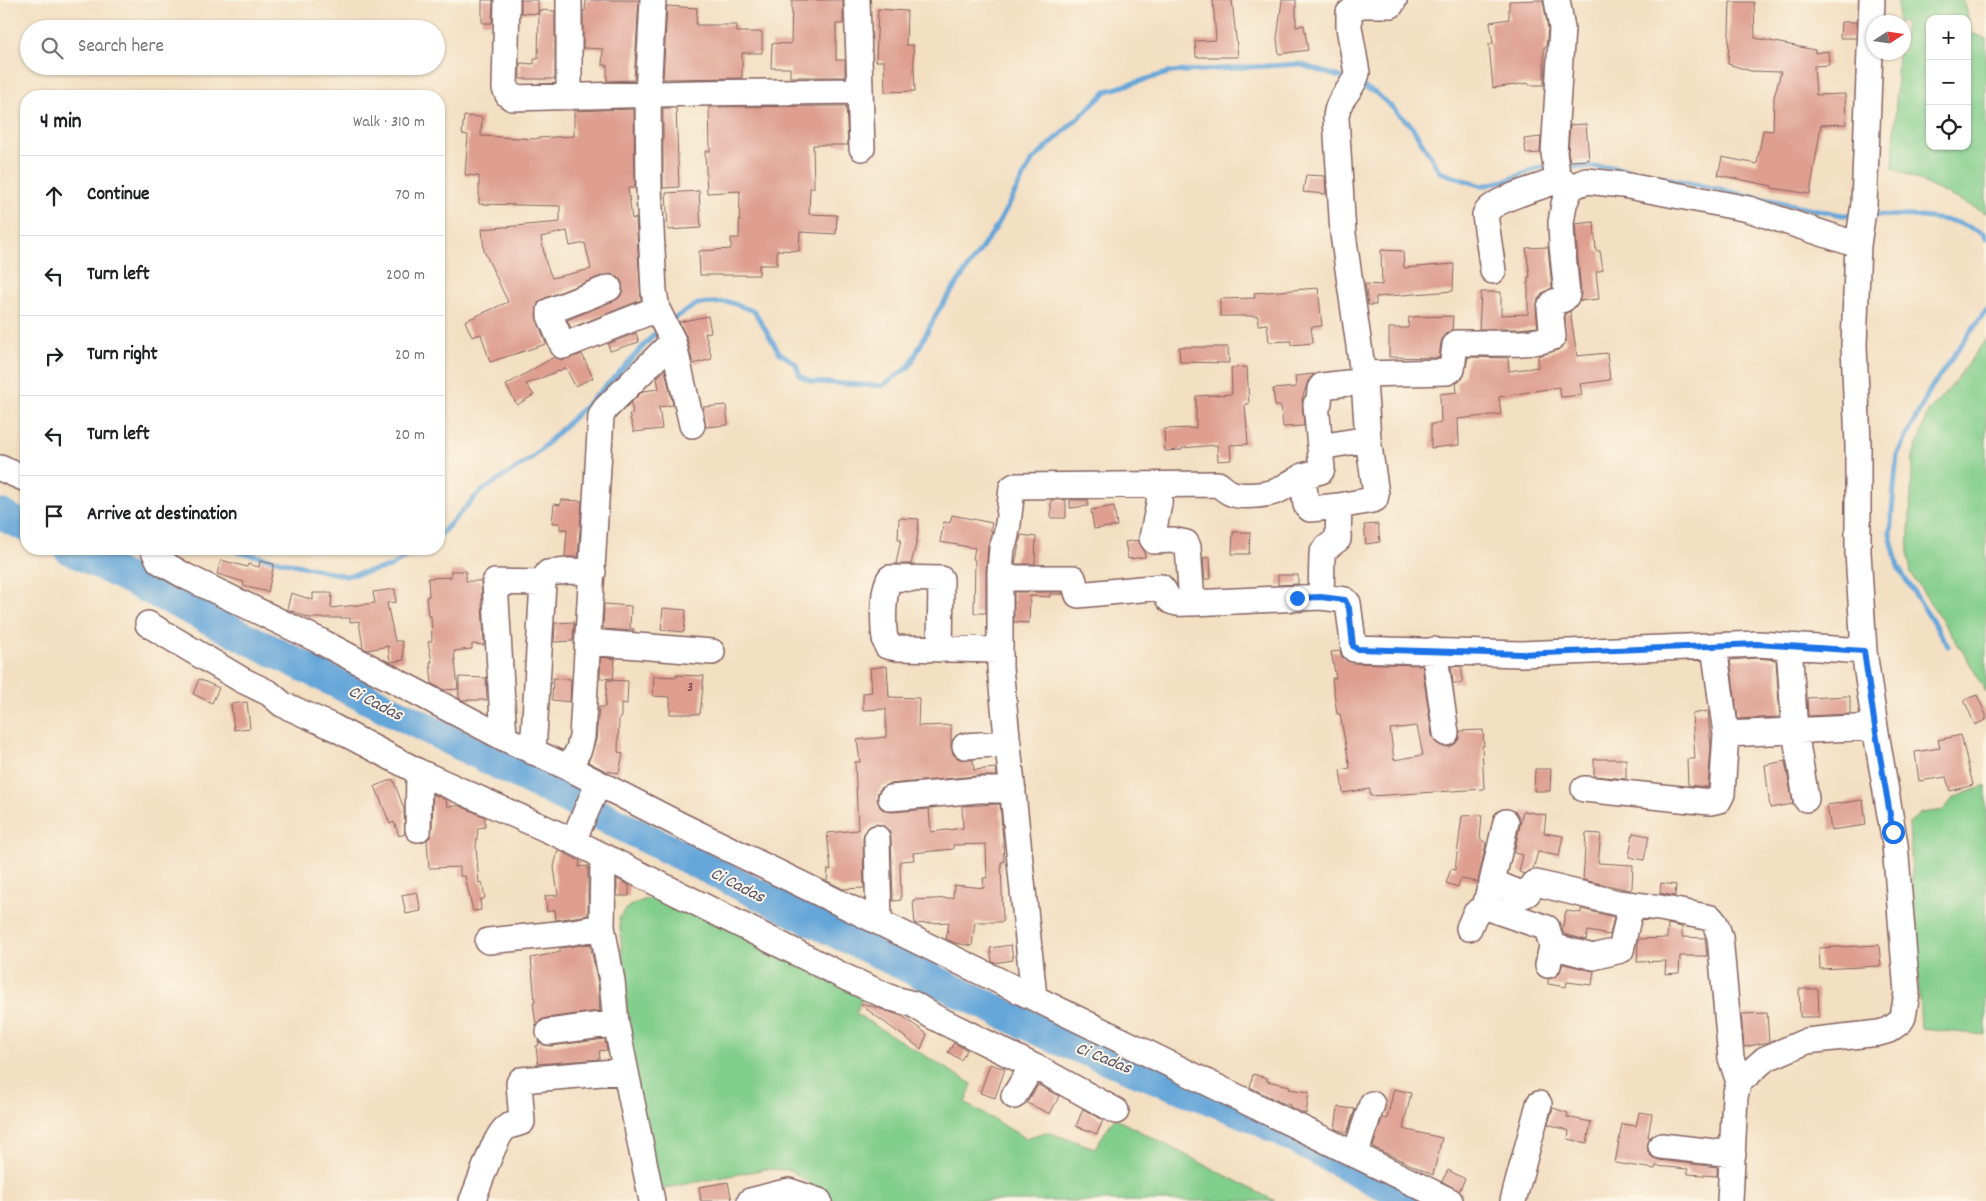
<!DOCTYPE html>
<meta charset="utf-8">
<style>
:root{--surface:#fff;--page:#f2f2f2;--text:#202124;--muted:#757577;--line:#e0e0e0}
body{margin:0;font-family:Dekko,sans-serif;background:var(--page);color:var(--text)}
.controls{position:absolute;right:15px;top:15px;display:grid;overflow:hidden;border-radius:10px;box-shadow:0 1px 4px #0004}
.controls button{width:45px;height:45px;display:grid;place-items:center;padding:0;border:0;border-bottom:1px solid var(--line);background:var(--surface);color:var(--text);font:25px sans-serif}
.compass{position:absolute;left:1866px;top:15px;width:45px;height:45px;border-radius:50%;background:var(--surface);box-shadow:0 1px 4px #0004;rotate:78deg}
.stop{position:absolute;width:15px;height:15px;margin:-11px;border:4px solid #1a73e8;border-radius:50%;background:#fff}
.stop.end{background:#1a73e8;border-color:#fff;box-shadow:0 1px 5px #0008}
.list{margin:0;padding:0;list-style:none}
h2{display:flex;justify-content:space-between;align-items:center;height:65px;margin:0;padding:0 20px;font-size:21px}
h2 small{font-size:16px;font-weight:400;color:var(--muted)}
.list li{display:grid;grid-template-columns:32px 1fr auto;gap:15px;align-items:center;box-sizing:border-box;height:80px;padding:0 20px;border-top:1px solid var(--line)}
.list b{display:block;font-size:19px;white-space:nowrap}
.list em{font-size:16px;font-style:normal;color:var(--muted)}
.icon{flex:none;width:28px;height:28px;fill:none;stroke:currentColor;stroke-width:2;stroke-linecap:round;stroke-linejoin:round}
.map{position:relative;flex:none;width:1986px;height:1201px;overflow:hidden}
.search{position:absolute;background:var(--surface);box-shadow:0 1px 4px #0004;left:20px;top:20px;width:425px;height:55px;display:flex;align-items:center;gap:12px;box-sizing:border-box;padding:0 18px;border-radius:28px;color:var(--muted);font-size:19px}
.panel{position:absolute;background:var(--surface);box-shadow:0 1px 4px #0004;left:20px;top:90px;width:425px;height:465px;border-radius:20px}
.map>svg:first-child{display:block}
.green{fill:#82ce8c;stroke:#66765c;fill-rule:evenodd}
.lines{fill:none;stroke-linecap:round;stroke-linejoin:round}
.stream{stroke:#65a6d9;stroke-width:5}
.river{stroke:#65a6d9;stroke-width:31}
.building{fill:#de9f91;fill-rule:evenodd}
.minor-casing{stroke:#856260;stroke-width:28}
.minor{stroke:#fff;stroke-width:25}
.route{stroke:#1a73e8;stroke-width:6}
.labels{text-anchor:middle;stroke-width:4;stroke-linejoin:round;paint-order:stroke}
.number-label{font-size:14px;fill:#6f3f44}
.water-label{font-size:18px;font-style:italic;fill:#555571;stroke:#fcf5e5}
</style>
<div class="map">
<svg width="1986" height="1201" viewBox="0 0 1986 1201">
<rect width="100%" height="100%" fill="#fcf5e5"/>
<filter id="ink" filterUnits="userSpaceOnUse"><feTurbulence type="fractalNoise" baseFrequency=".02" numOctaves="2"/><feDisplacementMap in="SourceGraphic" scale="10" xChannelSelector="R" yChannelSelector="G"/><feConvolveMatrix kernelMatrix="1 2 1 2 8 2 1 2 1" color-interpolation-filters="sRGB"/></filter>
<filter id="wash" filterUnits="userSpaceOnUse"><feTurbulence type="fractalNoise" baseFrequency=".0096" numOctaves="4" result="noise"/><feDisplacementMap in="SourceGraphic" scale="20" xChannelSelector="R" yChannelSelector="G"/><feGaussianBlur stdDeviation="1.12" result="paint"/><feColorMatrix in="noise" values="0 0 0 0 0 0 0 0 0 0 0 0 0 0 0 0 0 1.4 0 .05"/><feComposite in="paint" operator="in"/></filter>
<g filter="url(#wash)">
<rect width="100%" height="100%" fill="#f3dfc2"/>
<!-- green -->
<path class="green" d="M1898 0H1964L1972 33 1986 39V213L1893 168 1898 53 1904 52V22H1898ZM1930 19H1967V146H1930Z
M1986 339V692L1965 655 1911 574 1908 552 1913 457 1928 412 1950 388Z
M1986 785V1035L1921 1029 1909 823 1921 813 1944 810 1953 798Z
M649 898 673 901 864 991 856 1014 972 1084 965 1103 1025 1138 1046 1132 1095 1148 1114 1118 1275 1201H834L790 1170 766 1169 655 1190 632 1071 619 918 629 906Z"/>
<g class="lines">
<!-- stream -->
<path class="stream" d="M1359 85 1376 93 1411 125 1440 172 1482 186 1508 180 1540 167H1549
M1563 167H1612L1842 215H1857
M1870 215 1914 216 1953 221 1984 233 1986 239
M670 321 697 304 729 302 754 311 779 352 796 364 800 376 813 382 882 386 909 367 938 311 997 226 1032 161 1107 91 1171 72 1299 64 1346 79
M439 536 479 493 532 458 616 376 659 329
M227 549 346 576 390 567 419 549
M84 556 116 549
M1948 646 1898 567 1890 534 1897 455 1931 388 1986 310"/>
<!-- river -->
<path class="river" d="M0 514 26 527
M69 549 822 926 1057 1039 1252 1116 1414 1201"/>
</g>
<g id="blocks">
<!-- building -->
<path class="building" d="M482 0H493L492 23H482Z
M521 0H538V14L521 13Z
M586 0H639L634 80 607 81V65H602L603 49 583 48V11H585Z
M792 0H843V24H836V60H845V77H790V68H771L772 43 791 44Z
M1213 0H1232L1238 57H1196L1195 41 1216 40Z
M1282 0H1296V27L1304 25 1308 50 1279 54 1277 39Z
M1543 0 1548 29 1546 47H1544V85H1529V83L1493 88 1489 44 1493 43 1490 22 1509 19V1Z
M1730 2H1754L1755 38 1815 50V53L1828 51 1829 65 1814 66 1816 95 1845 94 1846 124 1821 125 1810 194 1772 188V186L1718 175 1722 157 1757 164 1763 130 1773 131 1774 97 1781 72 1751 71 1728 64Z
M667 6 697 8 696 25H737V32H762V53H742V78L663 79Z
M878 9 907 11 906 45H913L915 91 885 92 884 61H876Z
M539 10 555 11V79H520V63L534 64V59H538Z
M1841 22H1857L1856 38H1840Z
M846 106 848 145H813L814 188H810L809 214 837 215 836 234 800 232 799 251 777 250V265H759V275H700L699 251 731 249V238H739L740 191 707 193 705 151H710L709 107Z
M663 108H676L679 187 663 188Z
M634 109 635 188H628L632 219 636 218 641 300 571 328 567 320 614 301 620 297 623 290 622 282 618 277 612 274 604 275 545 298 538 303 536 316 546 344 490 362 481 334 472 337 465 321 508 302 484 251 482 229 560 222V206L479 204V176L465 175 468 135 462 134 464 116 482 117 481 136 537 139V138L574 136V111ZM567 231 570 246 585 243 591 269 552 278 546 263 541 237Z
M1586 124 1589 160 1570 161 1568 152 1570 125Z
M1541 137 1540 153 1526 154 1524 139Z
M1306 175 1325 176 1326 194 1303 192Z
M699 191 701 228 668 230 666 193Z
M1594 222 1596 251H1600L1603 270 1596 272 1599 299 1579 301 1581 294 1575 224Z
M1548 247 1552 288 1543 293 1538 299 1536 308 1538 327 1519 329H1479L1481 292H1501V315L1528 314V277H1530L1526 248Z
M1381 250 1403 251 1404 268 1454 264 1453 291 1376 297V305H1368L1365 284 1382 285Z
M1318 288 1322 326 1311 327 1313 343 1291 345V341L1269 342 1267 324 1258 325V316H1220V299L1255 298 1254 293Z
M1570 311 1577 356 1607 353 1610 380 1580 384 1582 395 1561 397 1559 387 1499 397 1501 414 1458 419 1459 445 1431 448V424L1441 423 1440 394 1457 392 1456 383 1464 376 1468 357 1508 358 1509 371 1538 367V356L1558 350 1566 342 1565 314Z
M708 316 711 332 705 333 712 359 693 364 687 338 679 322Z
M1453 316 1452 330 1444 335 1441 343 1439 358 1389 357V328H1408L1409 317Z
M636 333 639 342 610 351 608 344Z
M1179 347H1228L1229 363 1180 362Z
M582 354 593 378 575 386 566 368 526 384 534 395 517 405 506 385 554 357 562 360Z
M1247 367 1249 404H1245L1248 444 1230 445 1231 460 1218 461 1217 445 1182 448V450L1165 451 1164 429 1196 428V396L1232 394 1231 368Z
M665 370 673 405 659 407 662 429 634 432 629 414H633L631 403 643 391 659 389 657 378Z
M1314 374 1308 381 1302 399 1304 426 1283 427 1281 406H1275L1273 389 1296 387 1295 376Z
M726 405 728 425 706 427 703 407Z
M561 500 582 501 578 557H565L567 529H560V523H552L554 504 561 505Z
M1051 500H1066V518H1051Z
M1070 500H1088V506L1070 508Z
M1114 506 1117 526 1094 529 1091 510Z
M952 515 992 523 990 530H992L988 547 986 571V613H974L975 560 973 559 975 548 940 542 944 522 950 523Z
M899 518 919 519 917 540 911 564H896L901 539H898Z
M1378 524 1380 542 1366 544 1364 525Z
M1233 532H1250L1249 554H1232Z
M1021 535 1036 537 1035 564H1015Z
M1138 540 1144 551 1145 557 1128 559 1125 542Z
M1210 557 1211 579H1205L1203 558Z
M221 560 247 567 248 564 259 567 260 561 274 564 268 592 243 586 244 582 217 574Z
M451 571H466V581H481L484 645 472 644V649L454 651 458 689 444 690 432 684 430 662H432L428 642 432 641 431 616H428L426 597 429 596 428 578 451 577Z
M1278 575H1298V584L1278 585Z
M395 589 396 602 387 603 395 641H402L404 660 390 662 388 646 368 650 363 648 359 621 350 622V618H309L287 609 291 593 313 600V593H332L331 608 375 603 373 592Z
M1014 592H1062L1063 594H1050V597L1030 596 1029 623 1014 622Z
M604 604 631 606 630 629H634V631L603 629Z
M663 608 686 610 684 632 661 630Z
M574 622 573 641 554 642 555 623Z
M1340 651 1342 657 1353 663 1422 665 1432 735 1435 742 1441 746 1449 747 1455 744 1459 739 1460 731 1483 730 1484 746H1482L1484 789 1370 796V789L1343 793 1340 770 1350 768 1340 714H1337L1332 678H1336L1331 652ZM1417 726 1423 755 1394 760 1390 729Z
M601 657 615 659 613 679 600 678Z
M1757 658 1776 660 1780 717 1738 719 1730 660Z
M887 666 889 697 919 698 918 726 951 725V747L953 754 959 759 973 760 974 770 996 768 997 776H977L889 784 882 787 878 792 877 799 880 807 885 811 892 812 929 809 931 832 963 828 962 806 1000 804 1003 840 1004 862H1001L1003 922H975L972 946 955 943 946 939 949 922 915 924 913 900 953 898 954 885 984 888 983 878H987L986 844 953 845V849L913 853 914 860 900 861 901 900 893 901 891 837 889 831 884 826 876 824 870 826 865 831 863 838 864 888 843 889 827 881 828 869 831 870 827 833 858 830 855 762H860L857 740 886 737V709L863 710V693L872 692 870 668Z
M1451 666 1462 667V683H1453Z
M677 675 704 676 700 714H670V697L653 696 654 676 677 677Z
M459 677 486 678 487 700H462L459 698Z
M553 678 571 679 570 702 552 700Z
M199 679 219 688 212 703 193 694Z
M607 680 628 681 627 704 621 703V718H619L618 752 623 753 619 773 606 771 588 762 596 740 599 707H605Z
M1977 695 1986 715V720L1975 725 1964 700Z
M1850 696V714L1808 716 1807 698Z
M247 702 250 728 234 730 231 704Z
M1708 711 1711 747 1708 787 1688 785 1687 759H1695L1692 714Z
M1961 735 1973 785 1950 791 1946 777 1919 781 1915 752 1940 748 1938 740Z
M1594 759H1626V779L1594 776Z
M1785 761 1793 804 1770 808 1765 765Z
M1535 769H1551L1550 791H1534Z
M393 779 404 809 405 834 399 836 394 822 390 824 375 786Z
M433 794 446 800 447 806H460L485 817V827L478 828 476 847 479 883 482 882 485 898 480 900 481 910 473 911 465 876H460V867L429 868 427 840 431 836 432 829Z
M1863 800 1866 825 1831 830 1827 805Z
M1523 811 1546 815 1544 833 1563 836 1559 856 1538 852 1533 869 1524 874 1519 872 1523 855 1514 853Z
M1482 815 1480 839 1486 843 1478 882 1461 879 1458 887 1446 883 1451 869 1455 870 1462 816Z
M1586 833 1601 834 1598 863 1633 865 1632 888 1630 890 1583 880Z
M1633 833 1649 836 1644 860 1629 857Z
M558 850 580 861 579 867 588 866V915L556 920 555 910 547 912 545 896 558 895 554 867Z
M617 879 629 885V896H617Z
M1661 883 1676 885 1675 896 1660 893Z
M417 892 421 911 406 914 402 895Z
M1581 909 1614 917 1610 935 1588 931 1586 940 1564 934 1562 929 1566 911 1581 913Z
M1668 924 1682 927V937L1705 938 1707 956H1680L1679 973 1665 974 1666 961 1637 962 1638 939 1667 938Z
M590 944 598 983 600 1011 547 1018 541 1020 536 1026 533 1002H535L531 958 560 952V948Z
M1011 945 1013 960 994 963 992 961 990 948Z
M1879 945 1881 966 1820 969 1819 948Z
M1563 964 1594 971 1592 985 1567 982 1566 987 1548 984V979L1559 974Z
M1799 989H1818L1819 1017H1800Z
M862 1003 902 1016 927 1034 921 1049 861 1005Z
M1767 1013 1769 1042 1744 1047 1741 1014Z
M605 1039 607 1050 599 1051 600 1059 538 1064 536 1046 539 1045 538 1041 544 1045 551 1046Z
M954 1043 967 1050 961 1060 948 1052Z
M990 1064 1005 1069 995 1098 980 1093Z
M1253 1074 1267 1078V1081L1290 1086 1289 1089 1309 1092 1306 1114 1290 1107V1105L1280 1102 1250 1087Z
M1038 1085 1059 1096 1050 1114 1027 1103Z
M1394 1089 1411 1093 1403 1129 1442 1138 1433 1175 1373 1147 1382 1118 1387 1119Z
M1338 1107 1355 1109 1347 1133 1335 1129Z
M1553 1108 1568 1113 1567 1117 1591 1122 1587 1143 1568 1139 1569 1131 1548 1124Z
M1083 1109 1103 1120 1097 1134 1076 1126Z
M1639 1112 1652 1114 1648 1137H1650L1647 1145 1648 1152 1652 1157 1659 1160 1717 1167V1176L1688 1174V1169L1656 1166 1655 1169 1615 1163 1622 1124 1636 1126Z
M1448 1170 1465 1179 1459 1191 1442 1181Z
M728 1182 732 1201H701L699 1187Z"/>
</g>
</g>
<g filter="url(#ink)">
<use href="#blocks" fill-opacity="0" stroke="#856260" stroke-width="1"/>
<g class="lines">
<!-- minor casing -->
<g class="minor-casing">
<path id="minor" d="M507 0 505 88 508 95 512 98 695 93 860 91
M653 0 648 94 649 188 654 291 657 309 673 341 692 425
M857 0 862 148
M1394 0 1391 5H1359L1349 13V27L1357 73C1353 91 1337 97 1336 118L1343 234 1364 381 1368 439 1376 494 1375 499 1372 500 1339 506 1338 539 1325 549 1322 554 1321 597 1345 600 1348 603 1354 649 1521 654 1757 644 1864 651
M1557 0 1562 28 1554 153 1557 173 1570 190
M569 97V0
M1493 271 1485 215C1492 198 1542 188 1560 179
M609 288 550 311V316L563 346 657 309
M1363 374 1447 372 1452 369 1455 345 1457 343C1482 342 1531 347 1553 337L1550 307 1554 302 1564 299 1567 295 1562 245 1561 223 1564 204 1570 190 1576 185 1587 181 1623 185 1748 209 1858 245
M1320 447 1368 439
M0 468 26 479
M1160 485 1159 504 1152 538 1154 541 1172 540 1186 543 1188 547 1192 603
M1339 506 1310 509 1306 505 1303 476 1321 471 1322 469 1316 404 1319 403 1320 389 1322 386 1364 381
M153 549 159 561 185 576 318 640 504 738 569 768 680 825 1450 1201
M1000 578H1073L1078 595 1161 587C1165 591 1165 593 1168 598 1172 605 1185 603 1192 603L1321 597
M148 624 242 680 269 693 282 704 333 727 419 772 573 841 847 978 891 998 913 1004 934 1017 1045 1072 1116 1111
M588 642 712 652
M1714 646 1726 734 1875 727
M1789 646 1795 731 1806 799
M940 649 941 579 890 578C882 589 882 633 887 646L897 648 1000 650
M1434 650 1446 733
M504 738 495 582 543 583 544 579 548 573 569 571 593 572
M965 746 1008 743
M533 752 543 583
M569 768 579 749 582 737 601 416 605 409 673 341
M1584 789 1710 802 1719 800 1722 794 1726 734
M891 798 978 790H1013
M1506 822 1492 882 1524 895 1528 893 1533 884 1536 883 1618 903 1660 908 1711 918 1715 923 1720 937 1731 1058 1739 1082
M418 829 419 772
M877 838 879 922
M573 841 598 784
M603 857 602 927 612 981 616 1023 652 1201
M1485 907 1547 928 1552 946 1548 965
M1469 928 1475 914 1485 907 1489 891
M488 941 567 933 602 927
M1552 946 1593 957 1621 950 1631 905
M1034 997 1000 668V572L1002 548 1005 540 1008 524 1012 488 1015 486 1218 484C1222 487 1226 491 1231 493 1242 498 1271 495 1281 489 1290 484 1291 481 1302 478
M549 1032 616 1023
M1014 1096 1032 1067
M1661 1146 1733 1154
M1355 1155 1372 1104
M472 1201C479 1186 495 1134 507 1127 511 1125 517 1124 522 1122L519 1083 521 1080 625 1071
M750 1201 789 1191 819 1201
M1513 1201 1539 1104
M1730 1201 1735 1096 1739 1082 1765 1059 1807 1041 1879 1033 1889 1030 1900 1022 1903 1017 1907 993 1895 844 1875 727 1864 651 1858 552V445L1854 345 1858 245 1864 204 1872 0"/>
</g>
<!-- minor -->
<use href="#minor" class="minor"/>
</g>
</g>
<g class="lines" filter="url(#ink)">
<!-- route -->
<path class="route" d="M1297 598 1321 597 1345 600 1349 608 1353 646 1357 649 1521 654 1757 644 1864 651 1875 727 1893 832"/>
</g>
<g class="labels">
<!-- number labels -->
<g class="number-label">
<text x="690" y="691">3</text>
</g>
<!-- water labels -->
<g class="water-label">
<text transform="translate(376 702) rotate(27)" y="6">Ci Cadas</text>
<text transform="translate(738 884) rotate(27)" y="6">Ci Cadas</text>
<text transform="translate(1104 1057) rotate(22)" y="6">Ci Cadas</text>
</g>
</g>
</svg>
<div class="controls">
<button>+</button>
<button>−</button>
<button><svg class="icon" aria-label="locate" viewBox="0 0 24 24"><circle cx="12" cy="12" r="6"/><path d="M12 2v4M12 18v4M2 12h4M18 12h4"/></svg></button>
</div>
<svg class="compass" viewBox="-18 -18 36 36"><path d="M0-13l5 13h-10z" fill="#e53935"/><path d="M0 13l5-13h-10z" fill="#757577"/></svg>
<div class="stop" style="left:1893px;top:832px"></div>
<div class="stop end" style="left:1297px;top:598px"></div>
<div class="search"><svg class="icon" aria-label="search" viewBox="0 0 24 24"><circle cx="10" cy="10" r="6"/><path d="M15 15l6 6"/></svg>Search here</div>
<section class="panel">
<h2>4 min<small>Walk · 310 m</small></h2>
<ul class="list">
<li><svg class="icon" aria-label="ahead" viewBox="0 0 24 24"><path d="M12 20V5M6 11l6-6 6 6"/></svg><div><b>Continue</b></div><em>70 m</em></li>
<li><svg class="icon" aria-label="left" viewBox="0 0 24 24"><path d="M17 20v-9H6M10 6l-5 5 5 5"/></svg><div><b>Turn left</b></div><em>200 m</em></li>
<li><svg class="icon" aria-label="right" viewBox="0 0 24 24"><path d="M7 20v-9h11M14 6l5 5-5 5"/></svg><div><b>Turn right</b></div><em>20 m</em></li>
<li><svg class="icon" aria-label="left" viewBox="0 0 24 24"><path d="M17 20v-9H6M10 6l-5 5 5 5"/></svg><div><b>Turn left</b></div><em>20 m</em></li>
<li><svg class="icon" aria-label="arrive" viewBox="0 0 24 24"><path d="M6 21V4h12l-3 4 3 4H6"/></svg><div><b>Arrive at destination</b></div></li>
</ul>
</section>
</div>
